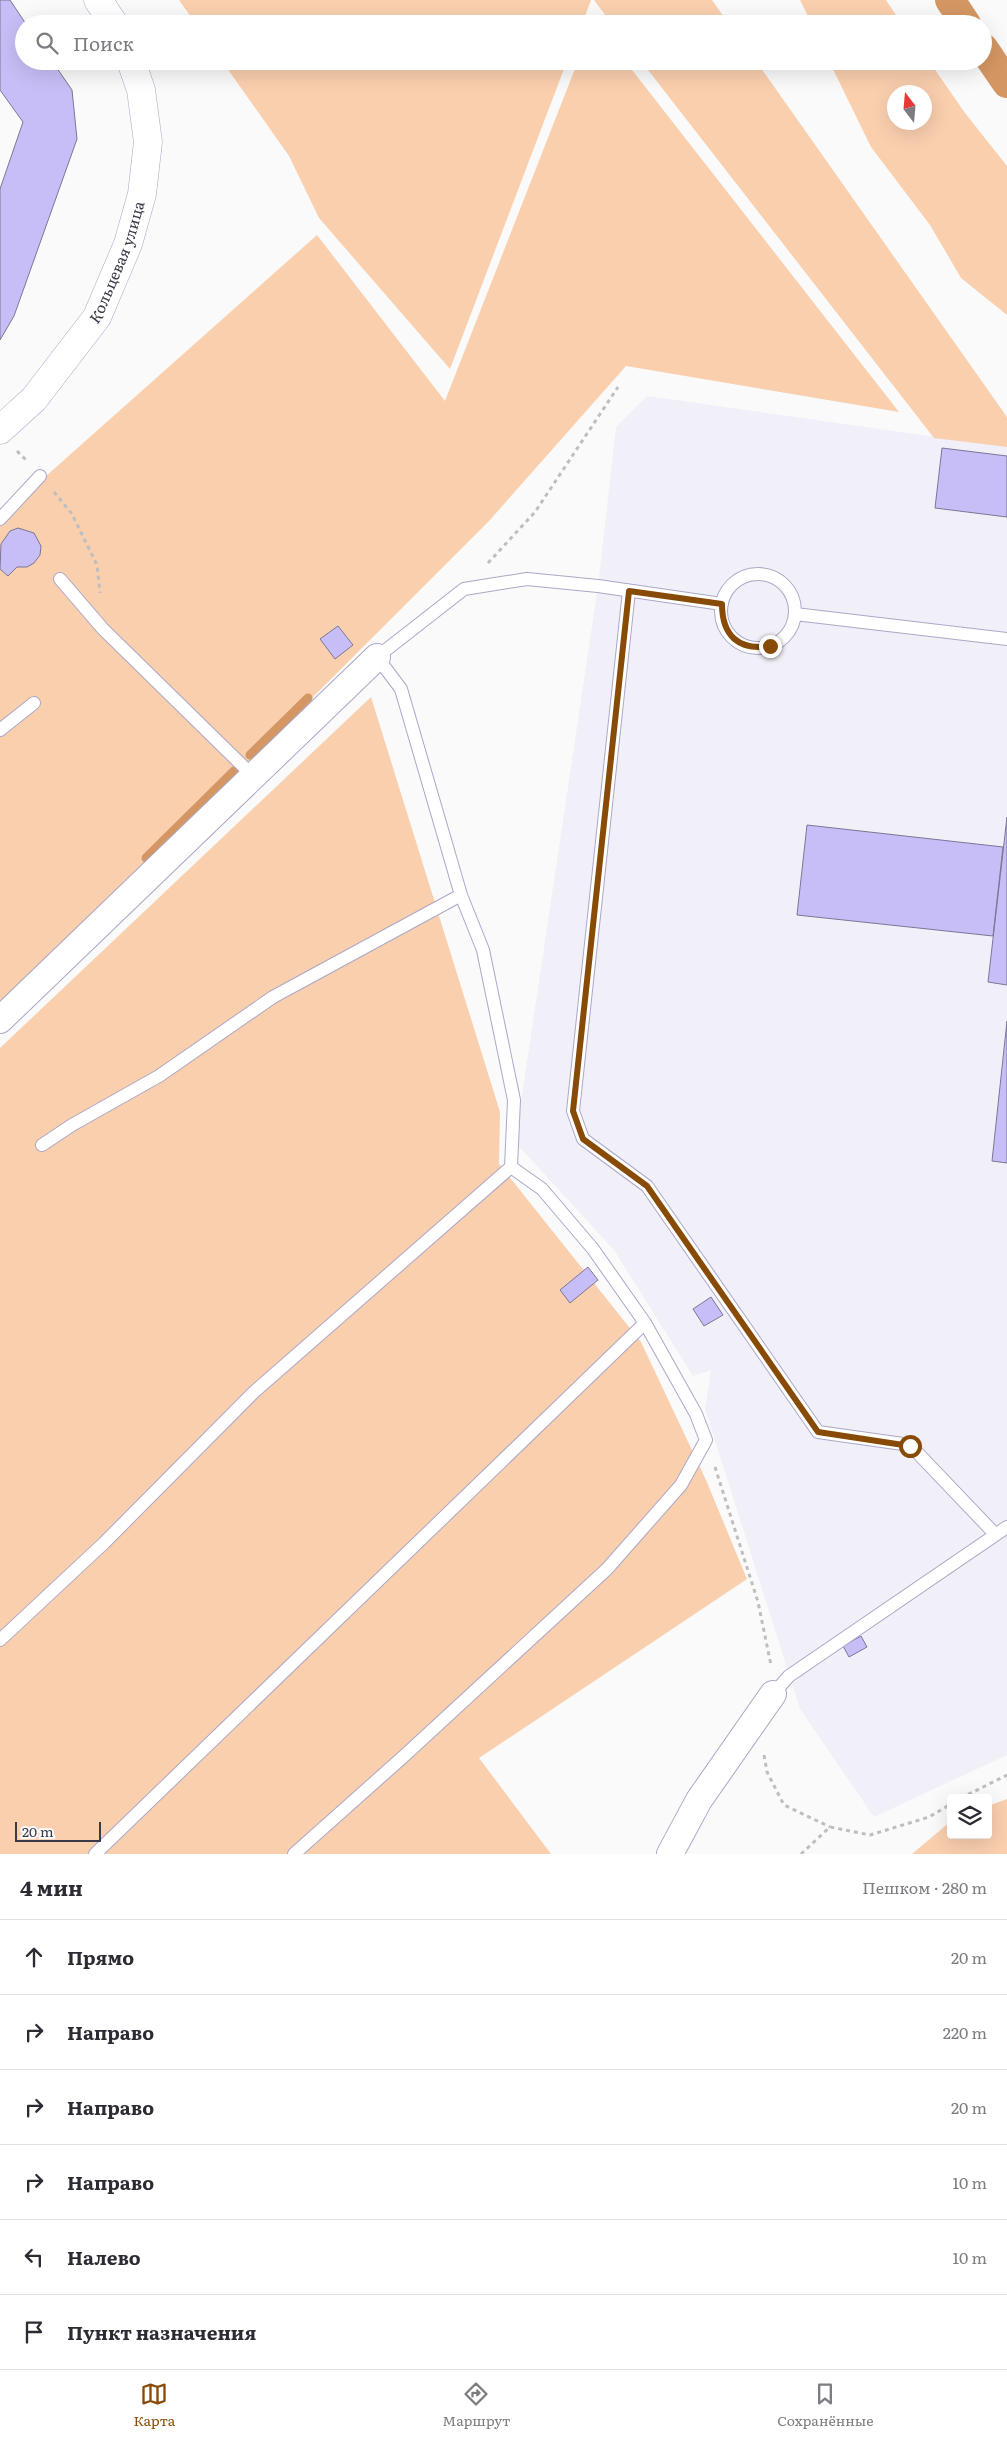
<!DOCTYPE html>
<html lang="ru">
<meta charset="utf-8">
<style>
:root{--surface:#fff;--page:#f7f7f7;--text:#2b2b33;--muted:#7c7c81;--line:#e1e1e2;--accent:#874b07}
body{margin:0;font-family:Literata,serif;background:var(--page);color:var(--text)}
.controls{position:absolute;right:15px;bottom:15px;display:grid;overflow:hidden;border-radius:5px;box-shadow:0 5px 20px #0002}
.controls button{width:45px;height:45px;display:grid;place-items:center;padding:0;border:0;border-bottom:1px solid var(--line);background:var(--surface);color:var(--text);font:25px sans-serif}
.compass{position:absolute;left:887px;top:85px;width:45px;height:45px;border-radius:50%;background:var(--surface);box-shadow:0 5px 20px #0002;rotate:344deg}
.scale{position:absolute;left:15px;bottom:12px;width:86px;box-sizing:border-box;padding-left:5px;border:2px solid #3c3a47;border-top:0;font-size:14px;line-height:18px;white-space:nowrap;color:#3c3a47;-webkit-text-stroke:4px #fafafa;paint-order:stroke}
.stop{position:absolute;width:15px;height:15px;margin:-11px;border:4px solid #874b07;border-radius:50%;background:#fff}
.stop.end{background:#874b07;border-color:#fff;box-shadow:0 1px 5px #0008}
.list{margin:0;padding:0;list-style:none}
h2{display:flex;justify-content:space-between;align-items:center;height:65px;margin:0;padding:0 20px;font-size:21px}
h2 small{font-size:16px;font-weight:400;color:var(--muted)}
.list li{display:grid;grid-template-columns:32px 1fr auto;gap:15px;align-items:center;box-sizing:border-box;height:75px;padding:0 20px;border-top:1px solid var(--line)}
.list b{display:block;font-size:19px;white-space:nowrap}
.list em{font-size:16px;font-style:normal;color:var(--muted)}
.icon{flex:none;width:28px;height:28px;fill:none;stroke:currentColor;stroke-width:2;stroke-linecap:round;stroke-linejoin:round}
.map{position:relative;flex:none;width:1007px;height:1854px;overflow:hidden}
.search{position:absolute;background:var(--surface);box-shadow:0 5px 20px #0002;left:15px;right:15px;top:15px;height:55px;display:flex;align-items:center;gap:12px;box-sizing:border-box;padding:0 18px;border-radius:28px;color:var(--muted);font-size:19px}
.sheet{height:515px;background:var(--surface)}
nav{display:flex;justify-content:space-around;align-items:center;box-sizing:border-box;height:70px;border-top:1px solid var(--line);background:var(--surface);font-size:14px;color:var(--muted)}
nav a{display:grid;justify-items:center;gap:2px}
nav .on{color:var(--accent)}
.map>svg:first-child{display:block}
.built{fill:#f1f0f9}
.green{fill:#f9cfae;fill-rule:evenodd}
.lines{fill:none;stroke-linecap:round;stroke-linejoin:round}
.stream{stroke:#d49764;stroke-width:9}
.canal{stroke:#d49764;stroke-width:30}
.building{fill:#c8bef7;stroke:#7b7694}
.service-casing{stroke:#aca7c7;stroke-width:14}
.minor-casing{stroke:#aca7c7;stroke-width:28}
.tertiary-casing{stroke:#aca7c7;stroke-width:29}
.path{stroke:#bebdc1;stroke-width:3;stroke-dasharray:4 4;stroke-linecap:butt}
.service{stroke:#fff;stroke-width:12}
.minor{stroke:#fff;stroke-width:26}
.tertiary{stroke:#fff;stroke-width:28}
.route{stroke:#874b07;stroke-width:6}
.labels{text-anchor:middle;stroke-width:5;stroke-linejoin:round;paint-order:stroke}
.street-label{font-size:15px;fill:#3c3a47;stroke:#fafafa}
</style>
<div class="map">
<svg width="1007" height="1854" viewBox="0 0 1007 1854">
<rect width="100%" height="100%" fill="#fafafa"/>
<!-- built -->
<path class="built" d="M647 396 1007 447V1755L874 1817 800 1709 705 1409 711 1370 693 1376 614 1250 515 1142 598 586 616 427Z"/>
<!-- green -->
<path class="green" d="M179 0H591L582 24H196Z
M594 0H712L729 24H612Z
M800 0H886L902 24H812Z
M222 61H567L450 369 319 218 289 156Z
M578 61H625L899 412 626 366 489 521 80 930 0 1006V517L317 235 445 401Z
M641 61H756L1007 417V447L934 438Z
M829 61H929L965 113 1007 166V315L961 278 930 225 871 147ZM894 92H924V122H894Z
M371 697 500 1112 499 1164 641 1342 706 1480 747 1579 479 1758 551 1854H0V1048Z
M1007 1799V1854H912L951 1821V1835H988V1806Z"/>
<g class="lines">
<!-- stream -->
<path class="stream" d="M250 755 308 698
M146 858 234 771"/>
<!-- canal -->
<path class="canal" d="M950 0 966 24
M983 48 1007 83"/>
</g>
<!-- building -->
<path class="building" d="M0 0H10L26 24H24V61H52L72 90 77 139 14 316 0 340V189L23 122 0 90Z
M942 448 1007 456V517L935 508Z
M18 528 34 533 41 546 40 555 34 563 27 567H17L8 576 0 569 1 544 10 531Z
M338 626 353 645 335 659 320 639Z
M1007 817V985L988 982Z
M807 825 1003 847 993 936 797 915Z
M1007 1021V1163L992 1161Z
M588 1267 598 1280 570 1303 560 1290Z
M711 1297 723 1315 704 1326 693 1309Z
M861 1636 867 1647 849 1657 843 1646Z"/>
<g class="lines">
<!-- service casing -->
<g class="service-casing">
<path id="service" d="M0 519 40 476
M721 611a37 37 0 1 1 74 0a37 37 0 1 1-74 0Z
M60 579 103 629 252 775
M629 591 573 1111 583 1139 647 1186 818 1432 910 1445 995 1534
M795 614 1007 639
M0 730 34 703
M42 1145 72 1125 159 1076 273 997 461 895
M0 1640 104 1543 254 1392 511 1167 514 1100 483 950 461 895 401 689 377 657 464 589 527 579 598 586 722 604
M773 1694 789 1676 1007 1527
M95 1854 645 1323
M294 1854 404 1756 607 1569 681 1485 706 1440 696 1414 645 1323 593 1249 542 1189 511 1167"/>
</g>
<!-- minor casing -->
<g class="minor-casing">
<path id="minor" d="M0 1020 377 657
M670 1854 699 1800 773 1694"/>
</g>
<!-- tertiary casing -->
<g class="tertiary-casing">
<g id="tertiary">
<path d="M98 0 114 24"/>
<path id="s1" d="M0 430 34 399 97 317 128 244 142 194 148 142 141 90 131 61"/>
</g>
</g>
<!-- path -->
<path class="path" d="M17 451 27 461
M54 492 72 514 97 565 100 593
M488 563 535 512 618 387
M715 1467 758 1602 771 1665
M764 1755 767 1772 784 1805 830 1827
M961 1798 1007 1775
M801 1854 830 1827 870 1835 929 1817 951 1804"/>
<!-- service -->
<use href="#service" class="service"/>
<!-- minor -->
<use href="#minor" class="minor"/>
<!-- tertiary -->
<use href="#tertiary" class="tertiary"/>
</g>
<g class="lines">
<!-- route -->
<path class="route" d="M770 646C739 651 722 636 722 604L629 591 573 1111 583 1139 647 1186 818 1432 910 1446"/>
</g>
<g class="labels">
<!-- street labels -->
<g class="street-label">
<text dy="5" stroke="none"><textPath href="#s1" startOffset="208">Кольцевая улица</textPath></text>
</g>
</g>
</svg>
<div class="controls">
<button><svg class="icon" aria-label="layers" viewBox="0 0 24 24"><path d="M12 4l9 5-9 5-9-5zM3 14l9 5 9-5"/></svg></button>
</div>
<svg class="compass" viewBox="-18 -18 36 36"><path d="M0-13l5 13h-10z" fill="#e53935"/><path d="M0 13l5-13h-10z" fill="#7c7c81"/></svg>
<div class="scale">20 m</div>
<div class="stop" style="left:910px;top:1446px"></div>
<div class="stop end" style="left:770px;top:646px"></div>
<div class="search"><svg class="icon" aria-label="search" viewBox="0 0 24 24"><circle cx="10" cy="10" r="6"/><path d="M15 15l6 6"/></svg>Поиск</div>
</div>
<section class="sheet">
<h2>4 мин<small>Пешком · 280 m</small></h2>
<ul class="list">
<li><svg class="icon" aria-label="ahead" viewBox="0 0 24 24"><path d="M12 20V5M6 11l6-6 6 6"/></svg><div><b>Прямо</b></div><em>20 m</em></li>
<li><svg class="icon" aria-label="right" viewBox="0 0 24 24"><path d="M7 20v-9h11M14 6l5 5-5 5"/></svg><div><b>Направо</b></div><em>220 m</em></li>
<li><svg class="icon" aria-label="right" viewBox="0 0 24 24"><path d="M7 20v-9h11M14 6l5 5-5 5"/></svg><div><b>Направо</b></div><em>20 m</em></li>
<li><svg class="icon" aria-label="right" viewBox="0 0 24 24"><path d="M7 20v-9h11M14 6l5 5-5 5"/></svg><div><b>Направо</b></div><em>10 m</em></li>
<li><svg class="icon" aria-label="left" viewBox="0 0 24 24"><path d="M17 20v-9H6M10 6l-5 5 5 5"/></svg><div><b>Налево</b></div><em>10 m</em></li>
<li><svg class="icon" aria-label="arrive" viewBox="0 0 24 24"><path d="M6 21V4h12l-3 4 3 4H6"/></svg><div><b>Пункт назначения</b></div></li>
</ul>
</section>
<nav>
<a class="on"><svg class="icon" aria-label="map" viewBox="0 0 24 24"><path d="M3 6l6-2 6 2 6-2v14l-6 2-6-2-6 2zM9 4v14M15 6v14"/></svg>Карта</a>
<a><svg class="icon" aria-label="directions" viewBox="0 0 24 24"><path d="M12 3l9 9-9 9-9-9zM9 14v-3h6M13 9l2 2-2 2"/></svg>Маршрут</a>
<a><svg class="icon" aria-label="saved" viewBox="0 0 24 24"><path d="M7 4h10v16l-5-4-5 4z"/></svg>Сохранённые</a>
</nav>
